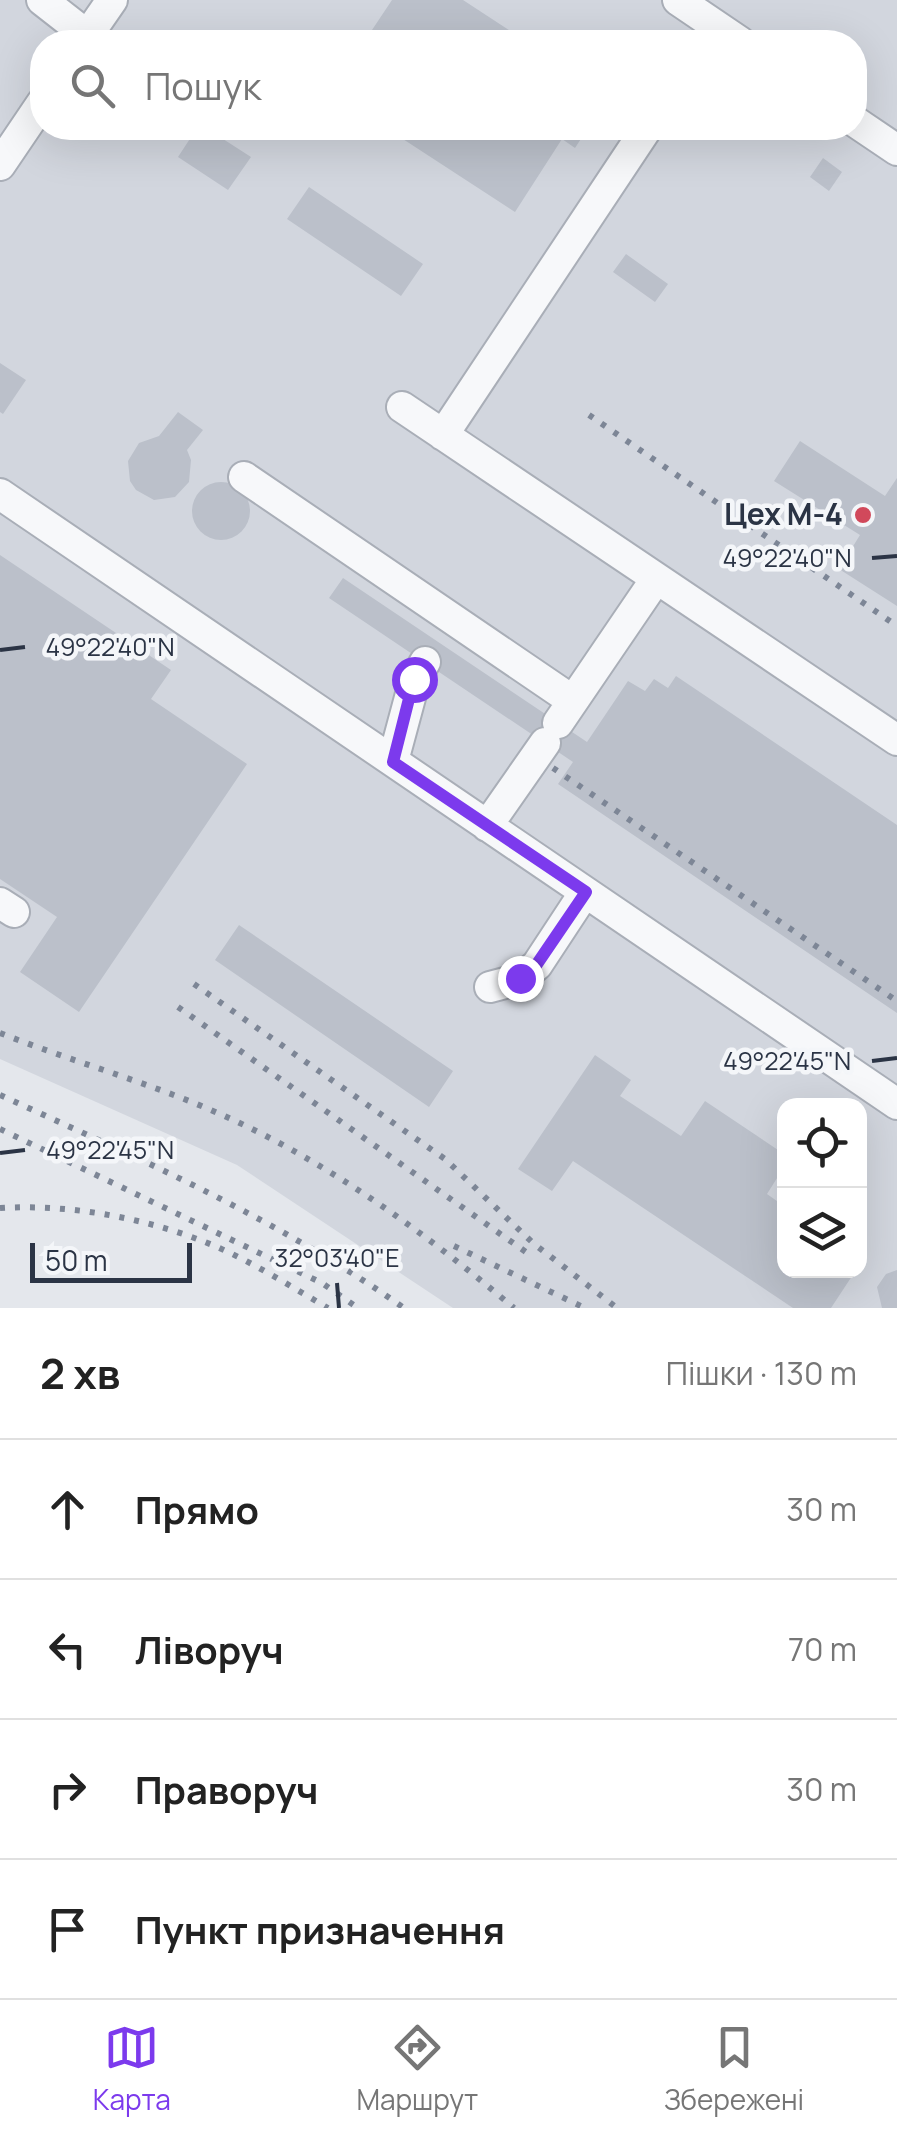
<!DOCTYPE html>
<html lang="uk">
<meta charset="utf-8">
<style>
:root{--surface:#fff;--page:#f2f2f2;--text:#222;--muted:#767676;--line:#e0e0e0;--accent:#7c3aed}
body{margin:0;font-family:Manrope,sans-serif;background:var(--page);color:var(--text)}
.controls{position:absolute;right:30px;bottom:30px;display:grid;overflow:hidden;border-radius:20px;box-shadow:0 10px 40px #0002}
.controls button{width:90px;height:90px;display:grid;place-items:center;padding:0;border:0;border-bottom:2px solid var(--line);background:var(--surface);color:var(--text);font:50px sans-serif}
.scale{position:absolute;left:30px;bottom:25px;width:162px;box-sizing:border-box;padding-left:10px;border:5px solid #2b3445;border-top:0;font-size:28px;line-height:35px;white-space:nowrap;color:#2b3445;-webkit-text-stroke:8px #f4f6f9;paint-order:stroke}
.stop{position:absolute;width:30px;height:30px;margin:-22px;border:8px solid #7c3aed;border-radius:50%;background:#fff}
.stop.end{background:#7c3aed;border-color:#fff;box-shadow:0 2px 10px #0008}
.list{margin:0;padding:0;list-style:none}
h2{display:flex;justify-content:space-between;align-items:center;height:130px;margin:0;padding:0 40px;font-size:42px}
h2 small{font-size:32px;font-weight:400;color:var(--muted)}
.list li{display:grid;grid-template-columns:65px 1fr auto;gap:30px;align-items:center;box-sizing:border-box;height:140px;padding:0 40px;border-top:2px solid var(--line)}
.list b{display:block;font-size:38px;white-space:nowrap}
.list em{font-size:32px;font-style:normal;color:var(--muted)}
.icon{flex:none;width:55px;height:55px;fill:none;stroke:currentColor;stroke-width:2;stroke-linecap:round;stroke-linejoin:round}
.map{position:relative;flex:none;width:897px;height:1308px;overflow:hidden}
.search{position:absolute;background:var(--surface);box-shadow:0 10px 40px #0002;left:30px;right:30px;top:30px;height:110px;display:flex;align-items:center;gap:25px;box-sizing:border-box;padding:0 35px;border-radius:40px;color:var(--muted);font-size:38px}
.sheet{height:690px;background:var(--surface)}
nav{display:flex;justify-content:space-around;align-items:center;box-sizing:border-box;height:140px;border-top:2px solid var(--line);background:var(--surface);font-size:28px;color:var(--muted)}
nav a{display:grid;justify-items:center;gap:5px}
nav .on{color:var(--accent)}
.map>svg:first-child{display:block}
.built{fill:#d2d6de;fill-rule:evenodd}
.building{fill:#bbc0ca}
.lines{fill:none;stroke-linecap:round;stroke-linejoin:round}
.minor-casing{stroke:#a9aeb7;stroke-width:34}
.minor{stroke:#f7f8fa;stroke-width:30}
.rail{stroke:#7d8696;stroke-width:6;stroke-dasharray:5 10;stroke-linecap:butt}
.route{stroke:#7c3aed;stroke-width:12}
.ticks{fill:none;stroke:#2b3445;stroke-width:4}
.poi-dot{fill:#d1495b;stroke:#f4f6f9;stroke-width:4}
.labels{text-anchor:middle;stroke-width:9;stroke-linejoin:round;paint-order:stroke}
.poi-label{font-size:30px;font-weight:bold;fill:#2b3445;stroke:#f4f6f9;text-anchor:end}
.ticks-label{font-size:25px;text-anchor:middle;fill:#2b3445;stroke:#f4f6f9;stroke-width:9;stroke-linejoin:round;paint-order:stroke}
</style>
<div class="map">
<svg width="897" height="1308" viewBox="0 0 897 1308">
<rect width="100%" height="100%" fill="#e4e7ec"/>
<!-- built -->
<path class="built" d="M0 0H897V1308H453L237 1165 0 1059ZM42 42H854V128H42ZM784 1106H860V1270H784Z"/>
<!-- building -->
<path class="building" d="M392 0H463L527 42H364Z
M197 128H206L251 157 228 190 178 157Z
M386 128H588L575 148 562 139 515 212Z
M823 158 842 172 829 191 810 177Z
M309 187 423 264 401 296 287 219Z
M626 254 668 284 655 302 613 272Z
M0 363 26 380 3 414 0 412Z
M178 412 203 430 187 450 191 460 189 482 175 497 154 500 136 490 130 481 128 461 139 443 159 436Z
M800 441 885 496 897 478V606L839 569 860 535 774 481Z
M192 511a29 29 0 1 1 58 0a29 29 0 1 1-58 0Z
M0 555 171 670 151 699 247 764 79 1012 20 972 57 917 0 879Z
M343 578 587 742 628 681 645 691 654 679 668 688 676 676 897 825V1013L558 784 573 762 329 598Z
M239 925 453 1071 429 1107 215 960Z
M595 1055 631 1080 620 1096 681 1136 705 1101 784 1154V1167L767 1194 784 1206V1270H856L831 1308H793L573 1161 552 1191 518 1169Z
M897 1270V1308H882L877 1287 886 1274Z"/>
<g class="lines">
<!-- minor casing -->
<g class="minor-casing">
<path id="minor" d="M42 0 88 36
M678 0 740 42
M83 42 112 0
M854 121 897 150
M0 165 42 103
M402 407 897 740
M443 435 647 128
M244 477 573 701
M0 494 897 1104
M558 723 656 579
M393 761 415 679 425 662
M487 826 545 743
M0 903 14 912
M490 987 520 979 537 965 585 892"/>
</g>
<!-- minor -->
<use href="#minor" class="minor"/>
<!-- rail -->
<path class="rail" d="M589 415 897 626
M553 768 897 1001
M194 984 445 1159 533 1243 617 1308
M178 1007 533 1257
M0 1033C76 1063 155 1084 229 1118 332 1165 428 1235 514 1308
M0 1095C140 1159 278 1219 404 1308
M0 1129 322 1283 358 1308
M0 1208C68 1204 141 1217 205 1242 248 1259 288 1285 328 1308
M454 1246 585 1308"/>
</g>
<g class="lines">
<!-- route -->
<path class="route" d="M414 679 393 762 586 892 537 964 520 978"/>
</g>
<!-- ticks -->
<path class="ticks" d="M872 558 897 556M0 650 25 647M872 1061 897 1058M0 1153 25 1150M337 1283 339 1308"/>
<!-- markers -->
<circle class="poi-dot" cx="863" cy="515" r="10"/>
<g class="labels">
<!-- poi labels -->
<g class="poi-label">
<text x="843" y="525">Цех М-4</text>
</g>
</g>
<g class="ticks-label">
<text x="787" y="567">49°22'40"N</text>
<text x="110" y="656">49°22'40"N</text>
<text x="787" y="1070">49°22'45"N</text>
<text x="110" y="1159">49°22'45"N</text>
<text x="337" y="1267">32°03'40"E</text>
</g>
</svg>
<div class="controls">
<button><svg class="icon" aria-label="locate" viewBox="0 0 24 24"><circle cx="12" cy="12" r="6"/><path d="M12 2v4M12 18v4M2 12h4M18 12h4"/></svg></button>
<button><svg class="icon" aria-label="layers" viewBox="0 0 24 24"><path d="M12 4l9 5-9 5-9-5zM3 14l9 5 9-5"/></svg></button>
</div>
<div class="scale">50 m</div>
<div class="stop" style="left:414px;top:679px"></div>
<div class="stop end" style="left:520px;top:978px"></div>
<div class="search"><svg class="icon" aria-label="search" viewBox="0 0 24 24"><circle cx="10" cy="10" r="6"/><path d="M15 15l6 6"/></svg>Пошук</div>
</div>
<section class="sheet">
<h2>2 хв<small>Пішки · 130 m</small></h2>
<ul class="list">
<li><svg class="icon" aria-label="ahead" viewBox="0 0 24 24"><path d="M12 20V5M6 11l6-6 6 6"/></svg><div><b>Прямо</b></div><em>30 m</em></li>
<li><svg class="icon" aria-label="left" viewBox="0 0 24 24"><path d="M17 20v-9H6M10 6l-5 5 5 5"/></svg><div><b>Ліворуч</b></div><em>70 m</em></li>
<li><svg class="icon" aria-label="right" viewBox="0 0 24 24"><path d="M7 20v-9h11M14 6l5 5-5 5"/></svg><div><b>Праворуч</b></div><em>30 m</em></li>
<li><svg class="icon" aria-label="arrive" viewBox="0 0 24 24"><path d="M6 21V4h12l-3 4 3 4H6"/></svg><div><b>Пункт призначення</b></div></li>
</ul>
</section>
<nav>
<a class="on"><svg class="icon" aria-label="map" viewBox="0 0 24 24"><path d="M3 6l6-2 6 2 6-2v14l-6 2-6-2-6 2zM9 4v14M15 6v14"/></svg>Карта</a>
<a><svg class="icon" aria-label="directions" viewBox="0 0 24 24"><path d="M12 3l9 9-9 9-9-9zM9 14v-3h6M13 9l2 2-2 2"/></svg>Маршрут</a>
<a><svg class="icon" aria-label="saved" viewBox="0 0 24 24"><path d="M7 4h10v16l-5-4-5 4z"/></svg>Збережені</a>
</nav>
